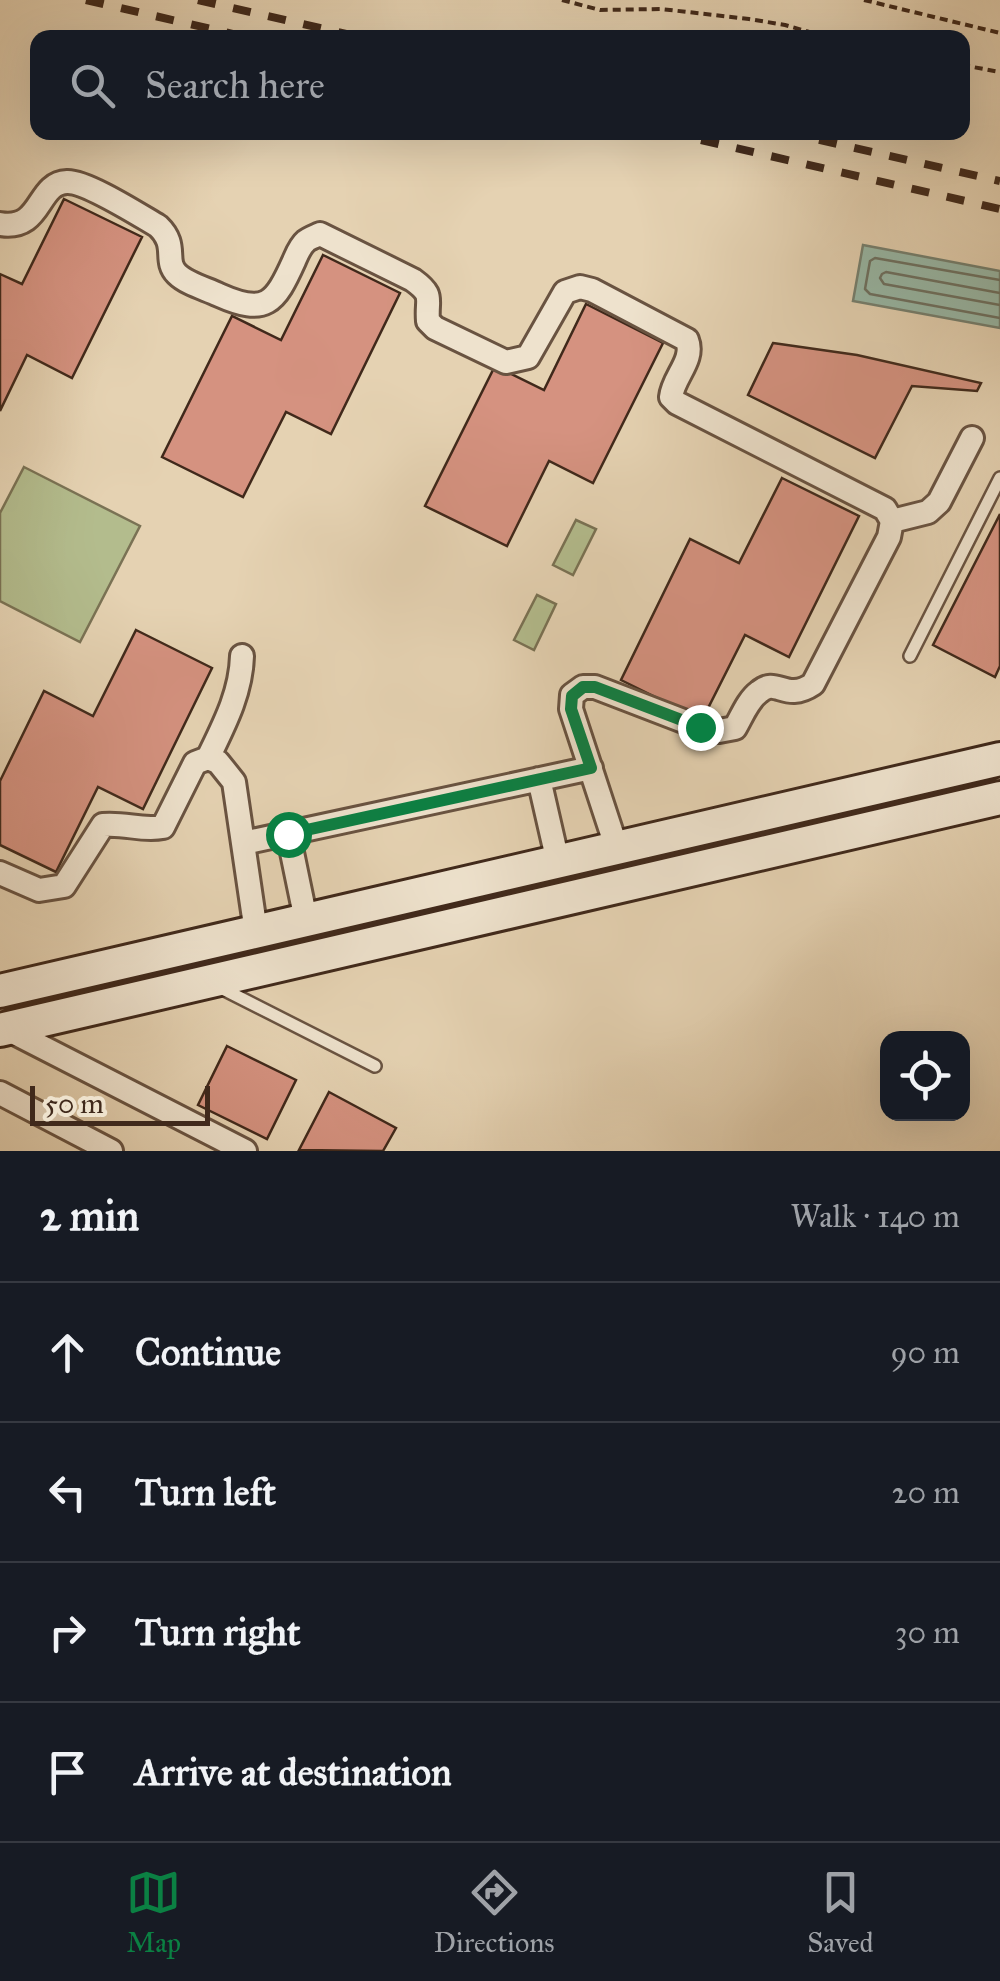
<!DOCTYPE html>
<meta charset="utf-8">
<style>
:root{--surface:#171b24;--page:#242831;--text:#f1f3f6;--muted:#9ea1a6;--line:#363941;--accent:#0b8043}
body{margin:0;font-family:"IM FELL Great Primer",serif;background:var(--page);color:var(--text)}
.controls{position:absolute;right:30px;bottom:30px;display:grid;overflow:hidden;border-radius:20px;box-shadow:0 10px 40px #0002}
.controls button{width:90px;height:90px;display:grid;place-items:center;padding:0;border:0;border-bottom:2px solid var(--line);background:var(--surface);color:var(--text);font:50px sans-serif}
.scale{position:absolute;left:30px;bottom:25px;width:180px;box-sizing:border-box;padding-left:10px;border:5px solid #40291b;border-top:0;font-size:28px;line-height:35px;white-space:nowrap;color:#40291b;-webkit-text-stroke:8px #eee2cd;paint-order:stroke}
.stop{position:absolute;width:30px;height:30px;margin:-22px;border:8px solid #0b8043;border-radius:50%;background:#fff}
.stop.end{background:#0b8043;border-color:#fff;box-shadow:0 2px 10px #0008}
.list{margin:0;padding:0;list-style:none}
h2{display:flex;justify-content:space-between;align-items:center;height:130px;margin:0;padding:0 40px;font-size:42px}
h2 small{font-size:32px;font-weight:400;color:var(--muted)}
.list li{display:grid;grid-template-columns:65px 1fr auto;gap:30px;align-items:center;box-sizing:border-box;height:140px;padding:0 40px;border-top:2px solid var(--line)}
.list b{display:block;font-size:38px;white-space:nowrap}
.list em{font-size:32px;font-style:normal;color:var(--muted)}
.icon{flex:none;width:55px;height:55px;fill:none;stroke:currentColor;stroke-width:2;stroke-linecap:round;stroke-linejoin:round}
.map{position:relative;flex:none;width:1000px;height:1151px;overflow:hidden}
.search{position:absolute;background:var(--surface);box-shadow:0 10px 40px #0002;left:30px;right:30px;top:30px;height:110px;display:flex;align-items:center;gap:25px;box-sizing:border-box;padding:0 35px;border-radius:20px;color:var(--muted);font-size:38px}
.sheet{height:690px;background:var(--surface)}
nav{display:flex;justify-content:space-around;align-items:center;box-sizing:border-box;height:140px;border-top:2px solid var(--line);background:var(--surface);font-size:28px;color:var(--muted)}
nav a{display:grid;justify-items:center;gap:5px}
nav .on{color:var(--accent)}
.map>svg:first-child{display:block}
.green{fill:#b3bc8d;stroke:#7a7254;stroke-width:2.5}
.water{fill:#97b8a7;stroke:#747f6f;stroke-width:2.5}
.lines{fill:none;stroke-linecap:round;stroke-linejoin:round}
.shore{stroke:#6c7061;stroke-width:2.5}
.building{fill:#d59280;stroke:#40291b;stroke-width:2.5}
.lane-casing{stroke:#695341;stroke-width:16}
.street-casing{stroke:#695341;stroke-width:28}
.secondary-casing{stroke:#40291b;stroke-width:38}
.path{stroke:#40291b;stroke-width:4;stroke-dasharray:8 5;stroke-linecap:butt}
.lane{stroke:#eee2cd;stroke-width:11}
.street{stroke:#eee2cd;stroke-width:22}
.secondary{stroke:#eee2cd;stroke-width:32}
.rail{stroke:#40291b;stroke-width:8;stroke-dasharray:18 18;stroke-linecap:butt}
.route{stroke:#0b8043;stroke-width:12}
</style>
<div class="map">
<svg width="1000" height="1151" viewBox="0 0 1000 1151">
<rect width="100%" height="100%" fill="#e5d2b2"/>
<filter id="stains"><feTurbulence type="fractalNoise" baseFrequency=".002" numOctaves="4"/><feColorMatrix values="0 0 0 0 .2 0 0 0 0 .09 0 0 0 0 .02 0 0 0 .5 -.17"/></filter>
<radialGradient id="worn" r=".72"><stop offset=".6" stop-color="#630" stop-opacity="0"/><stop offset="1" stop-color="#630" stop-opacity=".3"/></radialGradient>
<!-- green -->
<path class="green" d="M24 467 140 526 80 642 0 601V513Z
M576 520 596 529 573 575 553 565Z
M537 595 556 604 534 650 514 640Z"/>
<!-- water -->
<path class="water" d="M863 245 1000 271V328L853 301Z"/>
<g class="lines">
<!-- shore -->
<path class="shore" d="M1000 280 875 258 870 261 865 289 870 294 1000 318
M1000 293 886 272 882 274 880 278 884 284 1000 305"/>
</g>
<!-- building -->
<path class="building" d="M64 199 142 237 72 378 27 355 0 411V274L22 284Z
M323 255 400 293 331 434 286 412 243 497 162 457 232 316 281 340Z
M586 304 663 343 593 483 549 461 507 546 425 506 495 366 544 390Z
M773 343 857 355 981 383 977 391 912 386 875 458 748 395Z
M782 478 859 516 789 657 745 635 702 720 621 680 690 539 739 563Z
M1000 514V666L995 677 933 645Z
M136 630 212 668 143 809 98 787 56 872 0 845V781L44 691 93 716Z
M227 1046 296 1080 267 1139 198 1105Z
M329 1092 396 1128 383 1151 299 1150Z"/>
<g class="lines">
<!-- lane casing -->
<g class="lane-casing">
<path id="lane" d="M910 656 1000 478
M219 987 375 1066"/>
</g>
<!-- street casing -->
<g class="street-casing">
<path id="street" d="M0 224C43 231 36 183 67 182 86 181 139 215 158 226 179 246 163 260 177 274 187 284 207 289 219 295 266 316 275 303 294 261 297 254 300 246 306 241 308 239 318 235 320 234L413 280C435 296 426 298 428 321L435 328 506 362 528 357 565 292 580 287 592 290 687 340C695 360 673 377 671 397L677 403 885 509 892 521 889 537 813 684C785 703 777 676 759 692 748 700 742 716 735 728L719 731 699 727 595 687H583L572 695 571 709 617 849
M892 521 928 512 939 502 972 438
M208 758C224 725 241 693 242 656
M539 779 558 862
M288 833 306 920
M243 843 591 768
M0 873 39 890 64 886 103 825C127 823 141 831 163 827L195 763 208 758 218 762 234 782 256 932
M3 1027 245 1151
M0 1093 111 1151"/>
</g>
<!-- secondary casing -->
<g class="secondary-casing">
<path id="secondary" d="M0 991 1000 759
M0 1030 1000 798"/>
</g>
<!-- path -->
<path class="path" d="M562 0 600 10 661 9 749 19 785 25 830 38
M864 0 1000 33
M962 65 1000 72"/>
<!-- lane -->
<use href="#lane" class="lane"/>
<!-- street -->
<use href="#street" class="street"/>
<!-- secondary -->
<use href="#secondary" class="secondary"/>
<!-- rail -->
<path class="rail" d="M86 0 250 38
M198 0 364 38
M666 132 1000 209
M784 132 1000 181"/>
</g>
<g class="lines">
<!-- route -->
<path class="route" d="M288 834 591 768 571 709 572 696 583 687H595L700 727"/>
</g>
<rect width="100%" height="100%" filter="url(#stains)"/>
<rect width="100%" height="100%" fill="url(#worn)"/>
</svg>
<div class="controls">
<button><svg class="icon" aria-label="locate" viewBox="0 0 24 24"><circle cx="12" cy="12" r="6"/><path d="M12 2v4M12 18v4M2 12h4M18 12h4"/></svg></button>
</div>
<div class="scale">50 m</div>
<div class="stop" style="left:288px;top:834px"></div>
<div class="stop end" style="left:700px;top:727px"></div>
<div class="search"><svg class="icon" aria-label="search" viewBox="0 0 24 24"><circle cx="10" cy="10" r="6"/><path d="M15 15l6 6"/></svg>Search here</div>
</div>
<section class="sheet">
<h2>2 min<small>Walk · 140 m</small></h2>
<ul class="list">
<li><svg class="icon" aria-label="ahead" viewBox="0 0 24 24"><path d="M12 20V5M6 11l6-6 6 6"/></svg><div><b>Continue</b></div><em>90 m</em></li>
<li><svg class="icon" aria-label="left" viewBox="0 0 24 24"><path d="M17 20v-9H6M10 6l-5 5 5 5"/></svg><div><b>Turn left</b></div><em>20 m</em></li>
<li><svg class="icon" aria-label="right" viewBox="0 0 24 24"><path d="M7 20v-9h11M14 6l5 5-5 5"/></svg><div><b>Turn right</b></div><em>30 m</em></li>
<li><svg class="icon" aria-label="arrive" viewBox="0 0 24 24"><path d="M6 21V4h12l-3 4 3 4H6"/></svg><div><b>Arrive at destination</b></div></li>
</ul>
</section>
<nav>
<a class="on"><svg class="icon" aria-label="map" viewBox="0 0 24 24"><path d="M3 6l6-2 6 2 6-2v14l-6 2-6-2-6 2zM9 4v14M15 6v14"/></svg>Map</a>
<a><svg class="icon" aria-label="directions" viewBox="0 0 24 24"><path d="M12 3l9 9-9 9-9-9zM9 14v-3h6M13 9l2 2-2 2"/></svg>Directions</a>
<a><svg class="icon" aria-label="saved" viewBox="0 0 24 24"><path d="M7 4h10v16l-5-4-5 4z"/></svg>Saved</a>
</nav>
